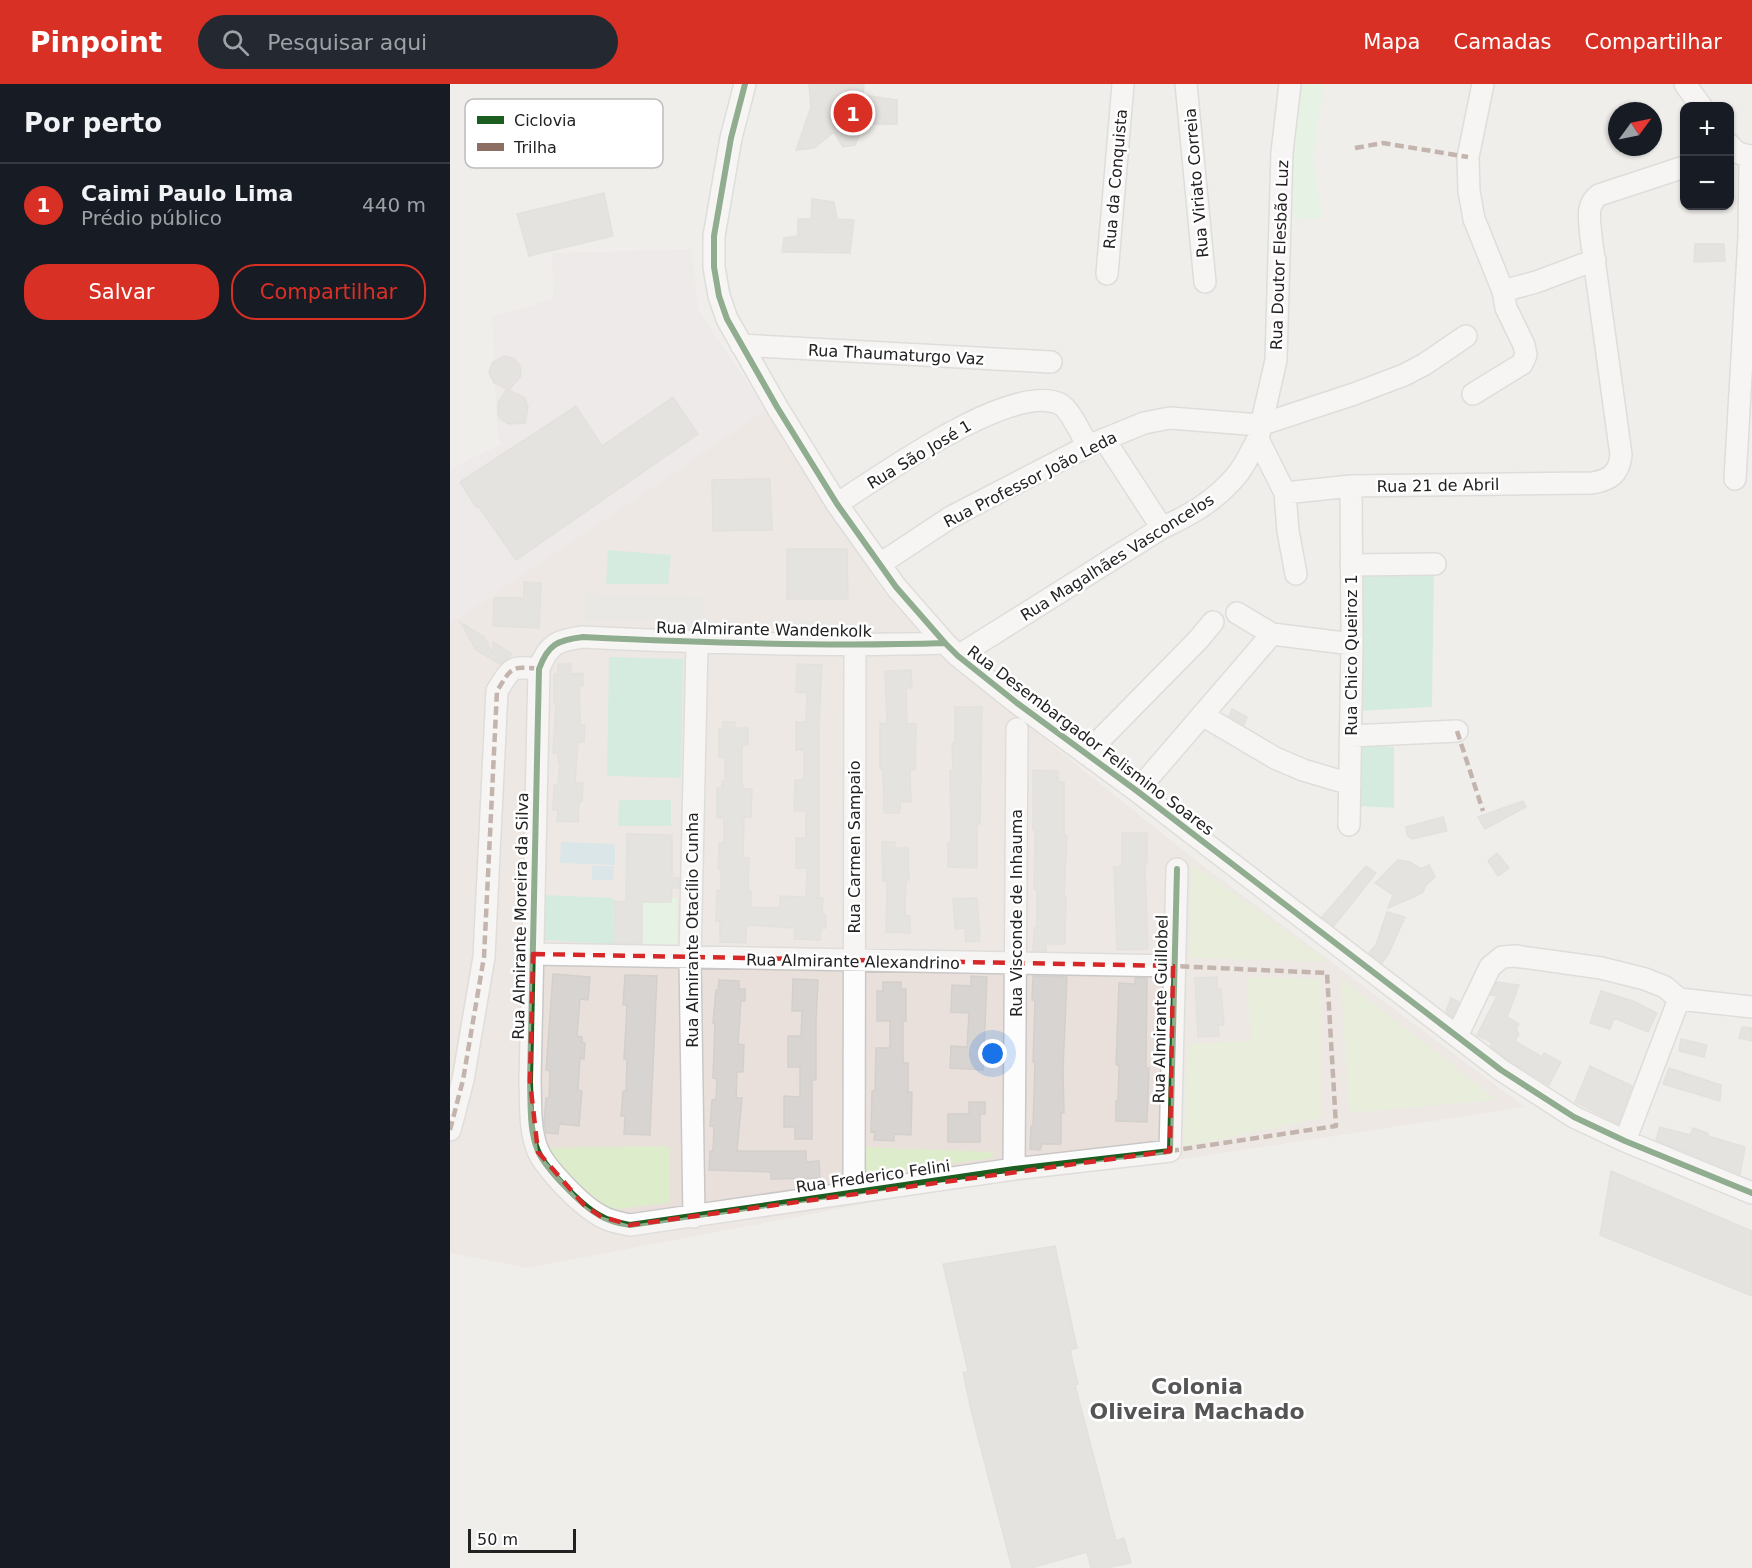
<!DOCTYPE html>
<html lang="pt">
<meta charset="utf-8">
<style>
:root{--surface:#171b24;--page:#242831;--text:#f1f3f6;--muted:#9ea1a6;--line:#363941;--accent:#d93025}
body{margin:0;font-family:"DejaVu Sans",sans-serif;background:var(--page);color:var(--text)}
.controls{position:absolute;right:18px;top:18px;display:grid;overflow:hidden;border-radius:12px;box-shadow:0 2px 4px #0004}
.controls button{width:54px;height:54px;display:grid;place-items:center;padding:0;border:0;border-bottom:2px solid var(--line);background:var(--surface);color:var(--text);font:30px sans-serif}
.compass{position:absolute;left:1158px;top:18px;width:54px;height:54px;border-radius:50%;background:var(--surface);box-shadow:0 2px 4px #0004;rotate:57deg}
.scale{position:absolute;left:18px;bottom:15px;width:108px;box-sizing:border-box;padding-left:6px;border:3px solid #222;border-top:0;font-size:16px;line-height:21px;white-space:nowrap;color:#222;-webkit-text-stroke:4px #fff;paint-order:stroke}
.you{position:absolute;left:543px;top:970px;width:21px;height:21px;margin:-15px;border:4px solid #fff;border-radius:50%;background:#1a73e8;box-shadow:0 0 0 9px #1a73e833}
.badge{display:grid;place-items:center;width:39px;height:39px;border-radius:50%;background:var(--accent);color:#fff;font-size:20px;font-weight:700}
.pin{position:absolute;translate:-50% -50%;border:3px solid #fff;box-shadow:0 2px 6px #0006}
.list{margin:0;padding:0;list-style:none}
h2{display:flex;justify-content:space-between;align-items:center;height:78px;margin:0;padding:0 24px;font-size:26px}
h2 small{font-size:20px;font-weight:400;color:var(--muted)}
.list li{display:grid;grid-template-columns:39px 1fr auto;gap:18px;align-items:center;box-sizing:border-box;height:84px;padding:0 24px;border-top:2px solid var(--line)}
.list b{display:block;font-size:22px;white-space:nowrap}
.list p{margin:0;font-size:20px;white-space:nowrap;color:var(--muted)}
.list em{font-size:20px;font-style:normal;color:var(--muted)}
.actions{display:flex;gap:12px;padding:18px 24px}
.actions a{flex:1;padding:14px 0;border:2px solid var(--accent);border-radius:24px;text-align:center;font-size:21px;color:var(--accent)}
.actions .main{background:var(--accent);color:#fff}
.icon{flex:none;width:33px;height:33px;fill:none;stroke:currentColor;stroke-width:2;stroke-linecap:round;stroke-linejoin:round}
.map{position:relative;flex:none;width:1302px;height:1484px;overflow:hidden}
header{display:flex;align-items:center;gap:36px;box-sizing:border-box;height:84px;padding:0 30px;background:var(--accent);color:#fff}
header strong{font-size:28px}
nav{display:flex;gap:33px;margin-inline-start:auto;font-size:21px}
.search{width:420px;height:54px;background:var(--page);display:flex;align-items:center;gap:15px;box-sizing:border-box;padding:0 21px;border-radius:33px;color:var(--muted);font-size:22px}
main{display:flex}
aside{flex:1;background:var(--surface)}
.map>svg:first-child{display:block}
.industrial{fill:#ede4e9}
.military{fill:#eae0db}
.grass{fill:#ddeccb}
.park{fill:#daf5da}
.pitch{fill:#b7e6d2}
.parking{fill:#e0dfde}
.water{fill:#bfdbe3}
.building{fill:#d7d4d2;stroke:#d3d0cc;stroke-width:1.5}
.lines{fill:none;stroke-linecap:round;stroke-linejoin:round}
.minor-casing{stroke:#c9c8c7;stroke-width:24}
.minor{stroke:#fdfcfc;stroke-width:21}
.quiet{stroke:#8d6e63;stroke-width:4.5;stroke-dasharray:9 4.5;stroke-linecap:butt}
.cycleway-casing{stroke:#fff;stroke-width:10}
.cycleway{stroke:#1b5e20;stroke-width:6}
.marked{fill:none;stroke:#d62828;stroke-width:4.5;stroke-dasharray:12 8;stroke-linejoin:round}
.labels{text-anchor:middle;stroke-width:5;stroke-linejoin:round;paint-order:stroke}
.street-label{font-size:16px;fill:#222;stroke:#fff}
.district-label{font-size:22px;font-weight:bold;fill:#555;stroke:#fff}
.key{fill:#fff;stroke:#bdbdbd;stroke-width:1.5}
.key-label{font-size:16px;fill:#222}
</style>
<header>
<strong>Pinpoint</strong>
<div class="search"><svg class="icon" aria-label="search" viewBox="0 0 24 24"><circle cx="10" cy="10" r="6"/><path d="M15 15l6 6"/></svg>Pesquisar aqui</div>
<nav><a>Mapa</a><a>Camadas</a><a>Compartilhar</a></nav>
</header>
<main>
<aside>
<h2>Por perto<small></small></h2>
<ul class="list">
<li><span class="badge">1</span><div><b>Caimi Paulo Lima</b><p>Prédio público</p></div><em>440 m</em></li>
</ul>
<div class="actions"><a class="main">Salvar</a><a>Compartilhar</a></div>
</aside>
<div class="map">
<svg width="1302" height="1484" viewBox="0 0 1302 1484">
<rect width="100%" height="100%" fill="#f0eeeb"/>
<!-- industrial -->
<path class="industrial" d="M241 165 249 227 316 326 0 540V385L51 360 47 347 42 232 103 215 102 169Z"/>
<!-- military -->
<path class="military" d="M316 326 433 508 494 574 748 778 1075 1023 693 1081 461 1111 78 1184 0 1169V540Z"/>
<!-- grass -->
<path class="grass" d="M741 779 879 878 740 874Z
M797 893 871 895V1034L734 1063 737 960 801 957Z
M891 894 1047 1016 899 1029Z
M219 1062V1119L158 1126 149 1122 95 1064Z
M413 1063 543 1068 544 1074 413 1092Z"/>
<!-- park -->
<path class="park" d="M851 0H874L863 73 872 135 844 134V31Z
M221 814H227V861L192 860V818H221Z"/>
<!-- pitch -->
<path class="pitch" d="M158 466 221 471 218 500H156Z
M911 487 984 491 982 623 909 627Z
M159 573 233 575 231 694 157 692Z
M908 661 944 663V724L907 722Z
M169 716H221V742H168Z
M95 811 164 814 163 860 93 856Z"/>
<!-- parking -->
<path class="parking" d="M135 510 254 513 256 545H237L236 537H133Z
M347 536 377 537V547H347Z"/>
<!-- water -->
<path class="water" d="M111 758 165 760V781L110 779Z
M142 782H164L163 796H142Z"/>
<!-- building -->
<path class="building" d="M359 0H414L413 11 447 16V40H414L405 61 393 63 384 48 364 64 346 66 361 23Z
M154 109 163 152 79 172 67 130Z
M362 115 384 118 387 135 404 136 400 169 332 168 334 154 348 152V135H361Z
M1245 160H1274L1275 177 1244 178Z
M54 272 64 274 70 282 71 292 59 306 75 314 78 323 75 339 59 340 50 335 48 330V319L57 305 44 299 39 289 42 279Z
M223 313 248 350 66 476 28 422 26 423 10 398 126 322 152 362Z
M320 395 322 446 263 447 262 396Z
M337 465H397L398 515H337Z
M74 498 91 499 89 544 43 542 44 514H74Z
M11 539 34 553 43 570V558L62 570 50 580 26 566Z
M108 580H121V590L133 589V602H129L130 641H135L134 658H128L125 698 133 699 132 717 129 716 128 738 107 737 108 726H103L104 701H108L110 678H108V669H103L106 620H104V590H108Z
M347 580 372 581 369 638V814H373L372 830 376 831V844H371L370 856 344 855 345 844 296 841V859L270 858V837H266L267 806H271V786L268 785 269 759H274V734H267V704H272V697H275V673H269V645H273V638H285V644H298V661H292V697L293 705H302L301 733H294L293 774H299L298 806 301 807V823L330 824V812L356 813 357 784H346V754H356V727H344L345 696H354V666H346V638H356L357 609 346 608Z
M461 586 462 604H456L457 640H466L465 686H460L461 718H450V729H434L433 685H430V639L437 640 435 587Z
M505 623H532L530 740H527V784L498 783V759H501L500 686H503L502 659H505Z
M782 625 797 633 794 641 779 632Z
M583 686 608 687V698H614V752H617L614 812H616L615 860H596V867H583L584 844H587V805H584L585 746H583Z
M1073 717 1076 723 1035 745 1028 733Z
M993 733 997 747 962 755 957 751 956 743Z
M672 749H697V780H695L698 865 667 866 664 783H672Z
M177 750 222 751V794H229V804H222L221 818H192V859H164L165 817 176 818Z
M432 758H445V764H458L459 796H456L455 832H460V849L436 848 437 797H433Z
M1047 769 1059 784 1048 792 1038 777Z
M948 776 960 778 971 785 979 781 985 793 976 801 973 808 966 812 938 824 943 811 925 799Z
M916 782 926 789 884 842 872 833Z
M527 814 530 857 516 858 515 844 505 845 503 815Z
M937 828 955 833 939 869 932 879 919 869 926 861Z
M103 890 140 893 138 916 130 915 127 952 132 953V958L135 959 134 975 130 974 128 1006 132 1007 129 1042 109 1040 108 1050 96 1049 94 1038 96 1014H99L100 987 96 986Z
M175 891 207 892 200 1051 174 1050 175 1032H171L173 1007H176L177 975H174L177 921H173Z
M521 892 537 893 533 986 500 984 501 962 517 963 519 929 501 928 502 901 521 902Z
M583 892 617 893 613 985 614 1029H611V1060H592L590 1066 580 1065 581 1042H583L585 979 583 978 585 916H582Z
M767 893V905H771L774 941H768L769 952 748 953 745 894Z
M685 894H697L696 984H699L697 1038 666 1037V1017H668L669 981H666L669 899 685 900Z
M343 895 368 896 366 937V996H362V1055H345V1043H334V1012L350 1013V983H338V952H351L352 927H342Z
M269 896 289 897V905H295V917H291L288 960 294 961 293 988H287L286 1014H292L287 1067H356V1078L369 1077 370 1094 321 1095V1088L259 1086 260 1067H263L264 1042H260L262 1016 266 1015 267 995 263 994 265 939H263L266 906H268Z
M433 898H451V905H456V937H453V979H458V1008H462L461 1051 444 1050V1057L424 1056 425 1047 421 1048 422 1007H425L426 964H440V937H427V907H433Z
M1047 898 1069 901 1057 933 1069 940 1066 945 1069 950 1065 957 1092 973 1094 969 1111 978 1099 1001 1058 976 1040 962 1042 959 1027 951 1047 912 1041 911Z
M1151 907 1183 917 1207 929 1198 948 1164 934 1160 945 1140 939Z
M1001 914 1009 918 1002 933 996 927Z
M1292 943 1302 944V957L1289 954Z
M1231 955 1257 961 1254 973 1229 967Z
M1140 982 1182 1002 1168 1040 1125 1018Z
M1219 984 1271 1001 1270 1017 1213 1000Z
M519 1018H535V1030H530V1058H498V1030H519Z
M1210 1043 1240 1051 1243 1044 1258 1049V1052L1295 1063 1290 1090 1206 1056Z
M1161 1087 1302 1147V1212L1150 1151Z
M605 1162 627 1264 620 1266 628 1300 625 1301 666 1457 674 1454 681 1479 655 1484H641L637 1468 581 1484H562L522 1330 513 1289 518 1287 493 1180Z"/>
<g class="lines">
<!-- minor casing -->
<g class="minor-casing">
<path id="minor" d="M295 0 281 54 264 152V183L269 212 277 235 327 323 387 420 446 503 495 559 508 572 567 619 687 707 1051 986 1124 1033 1175 1057 1302 1109
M736 0 755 198
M840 0 832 68 826 276 808 355 835 409 838 447 846 490
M1235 0 1251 22
M1280 61C1285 69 1292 71 1302 72
M657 190 673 0
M1053 207 1086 198 1145 176
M291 261 601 278
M1023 310 1072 280 1076 271 1074 261 1056 224 1053 207 1024 135 1019 107 1018 73 1033 0
M654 355 712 444
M1285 395 1299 153 1300 72
M835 409 901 402 1142 399C1160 396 1169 390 1171 371L1141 153C1140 137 1135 121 1149 111L1234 83
M387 420C429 393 562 297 610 320 620 325 632 352 638 362
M430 480 501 433 638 362 694 339 720 334 810 341 904 310 954 291 975 280 1016 252
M901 481 985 480
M787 529 822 550 902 560
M495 559C374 563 254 559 133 553 108 556 98 560 89 585L80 997C81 1020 79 1046 88 1067 96 1085 131 1121 149 1131 158 1137 169 1139 180 1141L564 1085 720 1067 727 785
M508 572 712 444C740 431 765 417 786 392 795 382 801 367 808 355
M752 631 825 674 853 686 900 700
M901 652 1007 647
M636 670 748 556 763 538
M687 707 822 550
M899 741 902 560 901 402
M83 870 723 882
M1007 952 1040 883 1052 873 1065 872 1151 884 1195 895 1215 903 1229 915 1302 923
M0 1046 13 996 34 873 47 607C62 583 60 582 89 585
M1175 1057 1229 915
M564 1085 567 645
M404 1108 405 562
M244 1133 240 874 247 559"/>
</g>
<!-- minor -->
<use href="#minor" class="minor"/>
<!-- quiet -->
<path class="quiet" d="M905 64 933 59 1018 73
M1007 647 1033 727
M0 1046 13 996 34 873 47 607C62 583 60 582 89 585
M720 1067 886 1042 877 889 723 882"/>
<!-- cycleway casing -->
<g class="cycleway-casing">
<path id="cycleway" d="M295 0 281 54 264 152V183L269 212 277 235 327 323 387 420 446 503 495 559 508 572 567 619 687 707 1051 986 1124 1033 1175 1057 1302 1109
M495 559C374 563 254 559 133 553 108 556 98 560 89 585L80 997C81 1020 79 1046 88 1067 96 1085 131 1121 149 1131 158 1137 169 1139 180 1141L564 1085 720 1067 727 785"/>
</g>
<!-- cycleway -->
<use href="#cycleway" class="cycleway"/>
</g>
<!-- marked area -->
<path d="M0 0H1302V1484H0ZM83 870 723 882 720 1067 180 1141 150 1132 134 1121 88 1068 80 997Z" fill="#f0eeeb" fill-opacity=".55" fill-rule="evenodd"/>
<path class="marked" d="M83 870 723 882 720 1067 180 1141 150 1132 134 1121 88 1068 80 997Z"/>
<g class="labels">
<!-- street labels -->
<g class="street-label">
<text transform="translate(665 95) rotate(-85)" y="6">Rua da Conquista</text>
<text transform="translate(746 99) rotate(-95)" y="6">Rua Viriato Correia</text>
<text transform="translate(829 171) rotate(-88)" y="6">Rua Doutor Elesbão Luz</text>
<text transform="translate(446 270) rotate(3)" y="6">Rua Thaumaturgo Vaz</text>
<text transform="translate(469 370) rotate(-31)" y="6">Rua São José 1</text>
<text transform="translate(580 395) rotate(-27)" y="6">Rua Professor João Leda</text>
<text transform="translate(988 401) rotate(-1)" y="6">Rua 21 de Abril</text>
<text transform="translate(667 473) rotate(-32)" y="6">Rua Magalhães Vasconcelos</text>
<text transform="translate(314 545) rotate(1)" y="6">Rua Almirante Wandenkolk</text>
<text transform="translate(901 571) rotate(-90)" y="6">Rua Chico Queiroz 1</text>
<text transform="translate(641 656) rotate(37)" y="6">Rua Desembargador Felismino Soares</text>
<text transform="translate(404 763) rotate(-90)" y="6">Rua Carmen Sampaio</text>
<text transform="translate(566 829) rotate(-90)" y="6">Rua Visconde de Inhauma</text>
<text transform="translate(70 832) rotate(-89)" y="6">Rua Almirante Moreira da Silva</text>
<text transform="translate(242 846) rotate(-90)" y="6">Rua Almirante Otacílio Cunha</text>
<text transform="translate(403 877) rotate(1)" y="6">Rua Almirante Alexandrino</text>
<text transform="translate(710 925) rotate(-89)" y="6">Rua Almirante Guillobel</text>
<text transform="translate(423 1092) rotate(-8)" y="6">Rua Frederico Felini</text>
</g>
<!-- district labels -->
<g class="district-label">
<text x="747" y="1310">Colonia<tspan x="747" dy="25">Oliveira Machado</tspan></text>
</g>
</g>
<!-- legend -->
<rect x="15" y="15" width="198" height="69" rx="9" class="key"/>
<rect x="27" y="32" width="27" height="8" fill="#1b5e20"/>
<rect x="27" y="59" width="27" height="8" fill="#8d6e63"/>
<g class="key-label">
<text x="64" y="42">Ciclovia</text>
<text x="64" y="69">Trilha</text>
</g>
</svg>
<div class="controls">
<button>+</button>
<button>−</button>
</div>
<svg class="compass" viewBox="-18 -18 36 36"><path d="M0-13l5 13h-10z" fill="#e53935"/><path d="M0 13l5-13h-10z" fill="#9ea1a6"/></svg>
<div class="scale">50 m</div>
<div class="you"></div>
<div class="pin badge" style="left:403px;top:29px">1</div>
</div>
</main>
